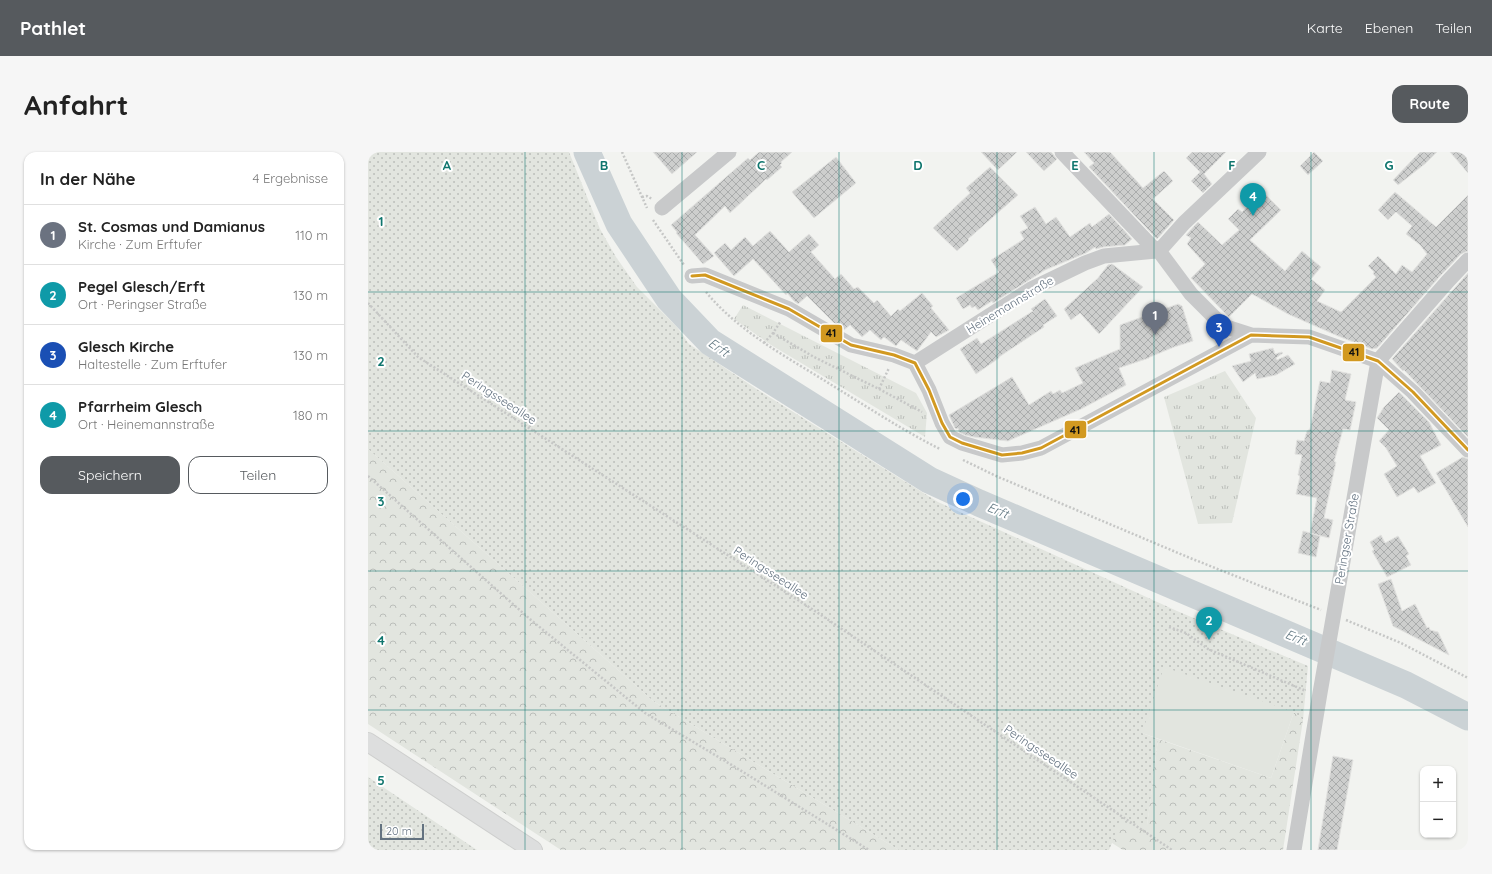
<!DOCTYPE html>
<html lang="de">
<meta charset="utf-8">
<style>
:root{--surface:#fff;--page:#f6f6f6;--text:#222;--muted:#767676;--line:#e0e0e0;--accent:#565a5e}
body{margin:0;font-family:Quicksand,sans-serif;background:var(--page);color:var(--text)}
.controls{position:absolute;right:12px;bottom:12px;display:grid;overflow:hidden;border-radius:8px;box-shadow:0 1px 3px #0004}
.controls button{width:36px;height:36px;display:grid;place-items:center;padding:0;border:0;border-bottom:1px solid var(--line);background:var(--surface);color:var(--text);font:20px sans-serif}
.scale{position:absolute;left:12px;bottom:10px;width:44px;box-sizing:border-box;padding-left:4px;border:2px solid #637280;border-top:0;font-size:11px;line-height:14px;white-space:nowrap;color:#637280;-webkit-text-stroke:3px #fff;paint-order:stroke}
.you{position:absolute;left:595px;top:347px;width:14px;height:14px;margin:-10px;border:3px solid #fff;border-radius:50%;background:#1a73e8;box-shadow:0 0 0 6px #1a73e833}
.badge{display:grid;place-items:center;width:26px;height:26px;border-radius:50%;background:var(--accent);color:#fff;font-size:13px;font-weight:700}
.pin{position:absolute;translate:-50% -33px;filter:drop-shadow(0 1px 2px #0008)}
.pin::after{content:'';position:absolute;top:21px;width:14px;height:12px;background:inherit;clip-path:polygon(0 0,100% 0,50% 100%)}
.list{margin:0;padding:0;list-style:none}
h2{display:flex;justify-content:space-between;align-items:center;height:52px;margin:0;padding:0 16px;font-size:17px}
h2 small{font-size:13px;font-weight:400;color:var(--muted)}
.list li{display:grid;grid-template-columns:26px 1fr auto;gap:12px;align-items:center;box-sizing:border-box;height:60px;padding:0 16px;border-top:1px solid var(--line)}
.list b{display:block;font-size:15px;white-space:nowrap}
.list p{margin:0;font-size:13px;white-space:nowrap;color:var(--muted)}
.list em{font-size:13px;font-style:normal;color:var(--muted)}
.actions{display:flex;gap:8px;padding:12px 16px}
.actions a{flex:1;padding:9px 0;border:1px solid var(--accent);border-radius:12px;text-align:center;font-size:14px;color:var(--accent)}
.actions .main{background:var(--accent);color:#fff}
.map{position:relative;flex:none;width:1100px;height:698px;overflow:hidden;border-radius:12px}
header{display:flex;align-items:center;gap:24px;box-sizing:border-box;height:56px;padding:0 20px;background:var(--accent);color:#fff}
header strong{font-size:19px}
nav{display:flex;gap:22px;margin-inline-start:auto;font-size:14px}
.intro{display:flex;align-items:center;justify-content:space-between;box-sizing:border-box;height:96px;padding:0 24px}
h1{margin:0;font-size:28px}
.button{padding:10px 18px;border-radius:12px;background:var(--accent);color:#fff;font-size:14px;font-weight:700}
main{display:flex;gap:24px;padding:0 24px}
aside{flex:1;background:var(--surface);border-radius:12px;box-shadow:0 1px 3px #0004}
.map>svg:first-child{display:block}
.grass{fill:url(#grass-dots)}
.forest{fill:url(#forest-crowns)}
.park{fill:url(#park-tufts)}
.pitch{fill:#e2e5df}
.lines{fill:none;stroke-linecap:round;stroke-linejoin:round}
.river{stroke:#cbd2d5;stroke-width:27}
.building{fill:url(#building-cross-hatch);stroke:#e2e2e0}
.major-casing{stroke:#cecfce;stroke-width:20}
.path{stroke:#c6c7c6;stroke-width:2.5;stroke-dasharray:2 2;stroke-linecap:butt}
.minor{stroke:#c8c9ca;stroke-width:15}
.major{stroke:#dddede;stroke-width:18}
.bus-1-casing{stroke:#fff;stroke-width:6}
.bus-1{stroke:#d29920;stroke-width:3}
.grid{fill:none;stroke:#0f766e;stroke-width:1;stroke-opacity:0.55}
.labels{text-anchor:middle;stroke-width:4;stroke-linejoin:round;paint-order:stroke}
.street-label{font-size:12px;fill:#637280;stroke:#fff}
.water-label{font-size:13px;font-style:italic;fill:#647a84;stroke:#fff}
.grid-label{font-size:13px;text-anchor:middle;font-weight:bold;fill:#0f766e;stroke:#fff;stroke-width:4;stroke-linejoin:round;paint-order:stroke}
.line-badge{stroke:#fff;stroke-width:1.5}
.pale-badge-label{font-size:11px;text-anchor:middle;font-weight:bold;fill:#111}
</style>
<header>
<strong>Pathlet</strong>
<nav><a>Karte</a><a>Ebenen</a><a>Teilen</a></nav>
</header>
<div class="intro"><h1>Anfahrt</h1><a class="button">Route</a></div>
<main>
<aside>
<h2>In der Nähe<small>4 Ergebnisse</small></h2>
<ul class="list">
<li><span class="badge" style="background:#6b7280">1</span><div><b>St. Cosmas und Damianus</b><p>Kirche · Zum Erftufer</p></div><em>110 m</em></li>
<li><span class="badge" style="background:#0f9aa8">2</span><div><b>Pegel Glesch/Erft</b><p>Ort · Peringser Straße</p></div><em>130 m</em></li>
<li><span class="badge" style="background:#1a4fb4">3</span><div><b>Glesch Kirche</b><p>Haltestelle · Zum Erftufer</p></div><em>130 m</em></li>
<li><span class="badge" style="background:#0f9aa8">4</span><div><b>Pfarrheim Glesch</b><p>Ort · Heinemannstraße</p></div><em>180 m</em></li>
</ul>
<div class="actions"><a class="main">Speichern</a><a>Teilen</a></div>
</aside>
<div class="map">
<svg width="1100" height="698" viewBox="0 0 1100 698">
<defs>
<pattern id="grass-dots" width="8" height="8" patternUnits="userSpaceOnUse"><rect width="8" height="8" fill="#e2e5df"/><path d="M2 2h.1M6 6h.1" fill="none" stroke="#bbbeba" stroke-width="1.8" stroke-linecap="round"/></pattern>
<pattern id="forest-crowns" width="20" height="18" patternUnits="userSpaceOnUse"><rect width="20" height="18" fill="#e2e5df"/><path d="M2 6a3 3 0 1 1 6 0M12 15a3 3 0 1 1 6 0" fill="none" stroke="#bbbeba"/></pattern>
<pattern id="park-tufts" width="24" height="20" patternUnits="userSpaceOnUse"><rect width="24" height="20" fill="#e2e5df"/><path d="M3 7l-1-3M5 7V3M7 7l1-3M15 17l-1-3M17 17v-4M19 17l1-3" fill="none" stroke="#bbbeba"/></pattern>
<pattern id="building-cross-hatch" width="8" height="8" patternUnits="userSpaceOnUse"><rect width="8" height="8" fill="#cdcecd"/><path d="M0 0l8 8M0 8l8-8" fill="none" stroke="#aaacac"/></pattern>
</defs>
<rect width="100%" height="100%" fill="#f2f3f0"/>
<!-- grass -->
<path class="grass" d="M0 0H201L232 77 248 105 269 135 309 175 321 192 390 238 570 350 809 459 940 514 935 568 926 560 774 581 790 587 782 652 779 673 744 691 741 698H531L285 549 0 297Z
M0 625 109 698H0Z"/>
<!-- forest -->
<path class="forest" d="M0 297 285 549 531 698H193L0 572Z
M926 560 935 568 915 698H755L744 691 751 670 779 673 782 652 790 587 903 626Z"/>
<!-- park -->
<path class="park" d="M375 153 548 241 559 261 557 285 403 193 366 167Z
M857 219 888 266 864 371 830 372 796 245Z"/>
<!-- pitch -->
<path class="pitch" d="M796 515 926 560 903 626 774 581Z"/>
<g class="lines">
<!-- river -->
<path class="river" d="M219 0 251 72 301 147 342 190 561 328 611 351 1038 533 1100 565"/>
</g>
<!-- building -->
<path class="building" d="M285 0H329L304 22Z
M391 0H424L413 10 414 11 412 13 414 15 399 28 398 27 362 61 357 54 327 83 346 104 335 112 308 81 309 80 303 73 380 6 382 8Z
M613 0H649L630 18Z
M658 0H683L689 7 676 19Z
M716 0H742L775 36 796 19 805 29 785 47 806 68 789 87 721 15 726 11Z
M824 0H858L836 22 844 32 835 41 823 29 832 20 818 6Z
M946 0 955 9 940 23 932 14Z
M1052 0H1069L1058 11 1030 33 1025 28Z
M1082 0H1100V21Z
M468 5 488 31 446 66 424 40Z
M622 15 650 43 600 87 601 88 589 99 565 76 602 41 598 36Z
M895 40 913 58 882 88 917 119 934 99 953 115 943 127 957 138 949 149 973 160 1008 125 1005 122 1006 120 1000 114 1010 104 1028 122 1034 113 1044 120 1059 102 1052 93 1038 82 1044 74 1028 60 1020 68 1010 58 1027 40 1068 75 1100 43V99L1093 102 1073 123 1009 196 1004 197 970 184 920 162 884 142 861 165 823 126 837 112 819 92 823 86 818 83 830 70 854 93 871 78 860 67 870 57 874 60Z
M667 55 678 72 688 65 702 85 722 71 724 75 741 62 764 87 757 93 735 95 728 97 727 95 718 101 677 118 625 151 624 149 610 158 607 154 604 156 602 153 595 157 588 146 631 120 623 108 656 87 652 80 660 76 652 64Z
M402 79 421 100 441 82 451 93 443 100 467 127 473 122 486 137 490 135 506 151 509 148 523 164 530 157 532 159 554 141 565 154 563 156 581 178 568 185 563 180 549 199 533 188 528 194 516 185 513 188 502 178 494 185 482 173 476 178 469 174 439 144 430 152 426 149 419 141 418 143 385 107 366 124 346 101 357 91 363 98 377 85 385 94Z
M744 112 775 135 731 182 712 161 703 168 696 157 730 126 740 113Z
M1100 121V285L1036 218 1035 219 1024 207Z
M677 147 689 164 675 173 676 175 631 205V206L608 222 592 197 609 186 613 192 665 159 663 157Z
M810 152 814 154 825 189 806 195 782 205 781 206 751 216 758 233 713 257 640 289 606 285 597 283 591 280 590 276 588 277 587 276 581 263 644 225 661 253 683 239 685 242 692 238 694 241 715 231 707 216 752 197V173Z
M905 196 907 202 914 200 915 201 908 206 909 208 920 203 927 212 908 223 889 227 887 221 875 230 864 214 883 209 881 202Z
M964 218 983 222 977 248 988 250 982 278 975 277 966 310H968L956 366 965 368 961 386 942 381 949 346 928 342 932 324 930 323 934 303 927 302 929 288 936 289 939 279 942 277 952 229 962 231Z
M1031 240 1061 270 1073 293 1052 304 1068 331 1050 341 1046 335 1029 345 1016 322 1029 314 1018 296 1011 289 1021 278 1009 266 1016 255Z
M1095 305 1100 307V375L1068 321Z
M935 379 952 384 948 405 930 401Z
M1013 383 1017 391 1030 384 1041 402 1038 404 1043 413 1019 425 1004 399 1006 398 1002 390Z
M1023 427 1034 459 1047 452 1059 476 1061 475 1062 478 1070 480 1081 503 1025 474 1010 432Z
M965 604 985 608 969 698H950Z"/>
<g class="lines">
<!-- major casing -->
<g class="major-casing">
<path id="major" d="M0 590 165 698"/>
</g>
<!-- path -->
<path class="path" d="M254 0 279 56
M274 45 279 44 284 47
M285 68 316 113
M338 140C371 180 419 205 462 232 498 254 534 278 572 297
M0 151 50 205 444 457 804 698
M405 181 446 205 511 237 554 260
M396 191 405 181 413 169
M511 237 521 216
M595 308 628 324 822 406 953 458
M0 324 163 468 277 561 367 615 501 698
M978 468 1033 491 1100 526
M801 475 818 481 840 497 938 539"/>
<!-- minor -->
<path class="minor" d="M694 0 788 99H791L823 142 855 174 883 183
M294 56 361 0
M791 99 816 71 891 0
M324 124 337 123 421 157 483 193 526 203 547 211 561 238 574 271 582 285 594 291 634 303 654 301 673 296 883 183 941 185 1010 209 1045 240 1100 298
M547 211 663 137 717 111 736 104 788 99
M926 698 952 541 1010 209 1080 129 1100 108"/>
<!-- major -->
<use href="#major" class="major"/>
<!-- bus-1 casing -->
<g class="bus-1-casing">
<path id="bus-1" d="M324 124 337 123 421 157 483 193 526 203 547 211 561 238 574 271 582 285 594 291 634 303 654 301 673 296 883 183 941 185 1010 209 1045 240 1100 298"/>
</g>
<!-- bus-1 -->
<use href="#bus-1" class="bus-1"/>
</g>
<!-- grid -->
<path class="grid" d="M157 0V698M314 0V698M471 0V698M629 0V698M786 0V698M943 0V698M0 140H1100M0 279H1100M0 419H1100M0 558H1100"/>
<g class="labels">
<!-- street labels -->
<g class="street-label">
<text transform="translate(642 153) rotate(-31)" y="4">Heinemannstraße</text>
<text transform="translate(131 246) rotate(33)" y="4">Peringsseeallee</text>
<text transform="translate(979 387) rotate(-80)" y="4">Peringser Straße</text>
<text transform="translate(403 421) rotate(33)" y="4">Peringsseeallee</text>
<text transform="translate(673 600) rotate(34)" y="4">Peringsseeallee</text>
</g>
<!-- water labels -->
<g class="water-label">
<text transform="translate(351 195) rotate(35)" y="5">Erft</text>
<text transform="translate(630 358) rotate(23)" y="5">Erft</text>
<text transform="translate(928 485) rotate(23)" y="5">Erft</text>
</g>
</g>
<g class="grid-label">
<text x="79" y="18">A</text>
<text x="236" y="18">B</text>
<text x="393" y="18">C</text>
<text x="550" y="18">D</text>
<text x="707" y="18">E</text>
<text x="864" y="18">F</text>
<text x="1021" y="18">G</text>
<text x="13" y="74">1</text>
<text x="13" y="214">2</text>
<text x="13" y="354">3</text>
<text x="13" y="493">4</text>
<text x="13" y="633">5</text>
</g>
<g class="line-badge">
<rect x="452" y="172" width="23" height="19" rx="4" fill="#d29920"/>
<rect x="974" y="191" width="23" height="19" rx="4" fill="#d29920"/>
<rect x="696" y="268" width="23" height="19" rx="4" fill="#d29920"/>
</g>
<g class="pale-badge-label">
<text x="463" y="185">41</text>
<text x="986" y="204">41</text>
<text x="707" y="282">41</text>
</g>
</svg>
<div class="controls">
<button>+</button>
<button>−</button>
</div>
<div class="scale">20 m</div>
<div class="you"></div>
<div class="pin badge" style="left:787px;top:183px;background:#6b7280">1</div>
<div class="pin badge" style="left:841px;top:488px;background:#0f9aa8">2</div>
<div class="pin badge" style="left:851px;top:195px;background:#1a4fb4">3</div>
<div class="pin badge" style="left:885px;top:64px;background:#0f9aa8">4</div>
</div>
</main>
